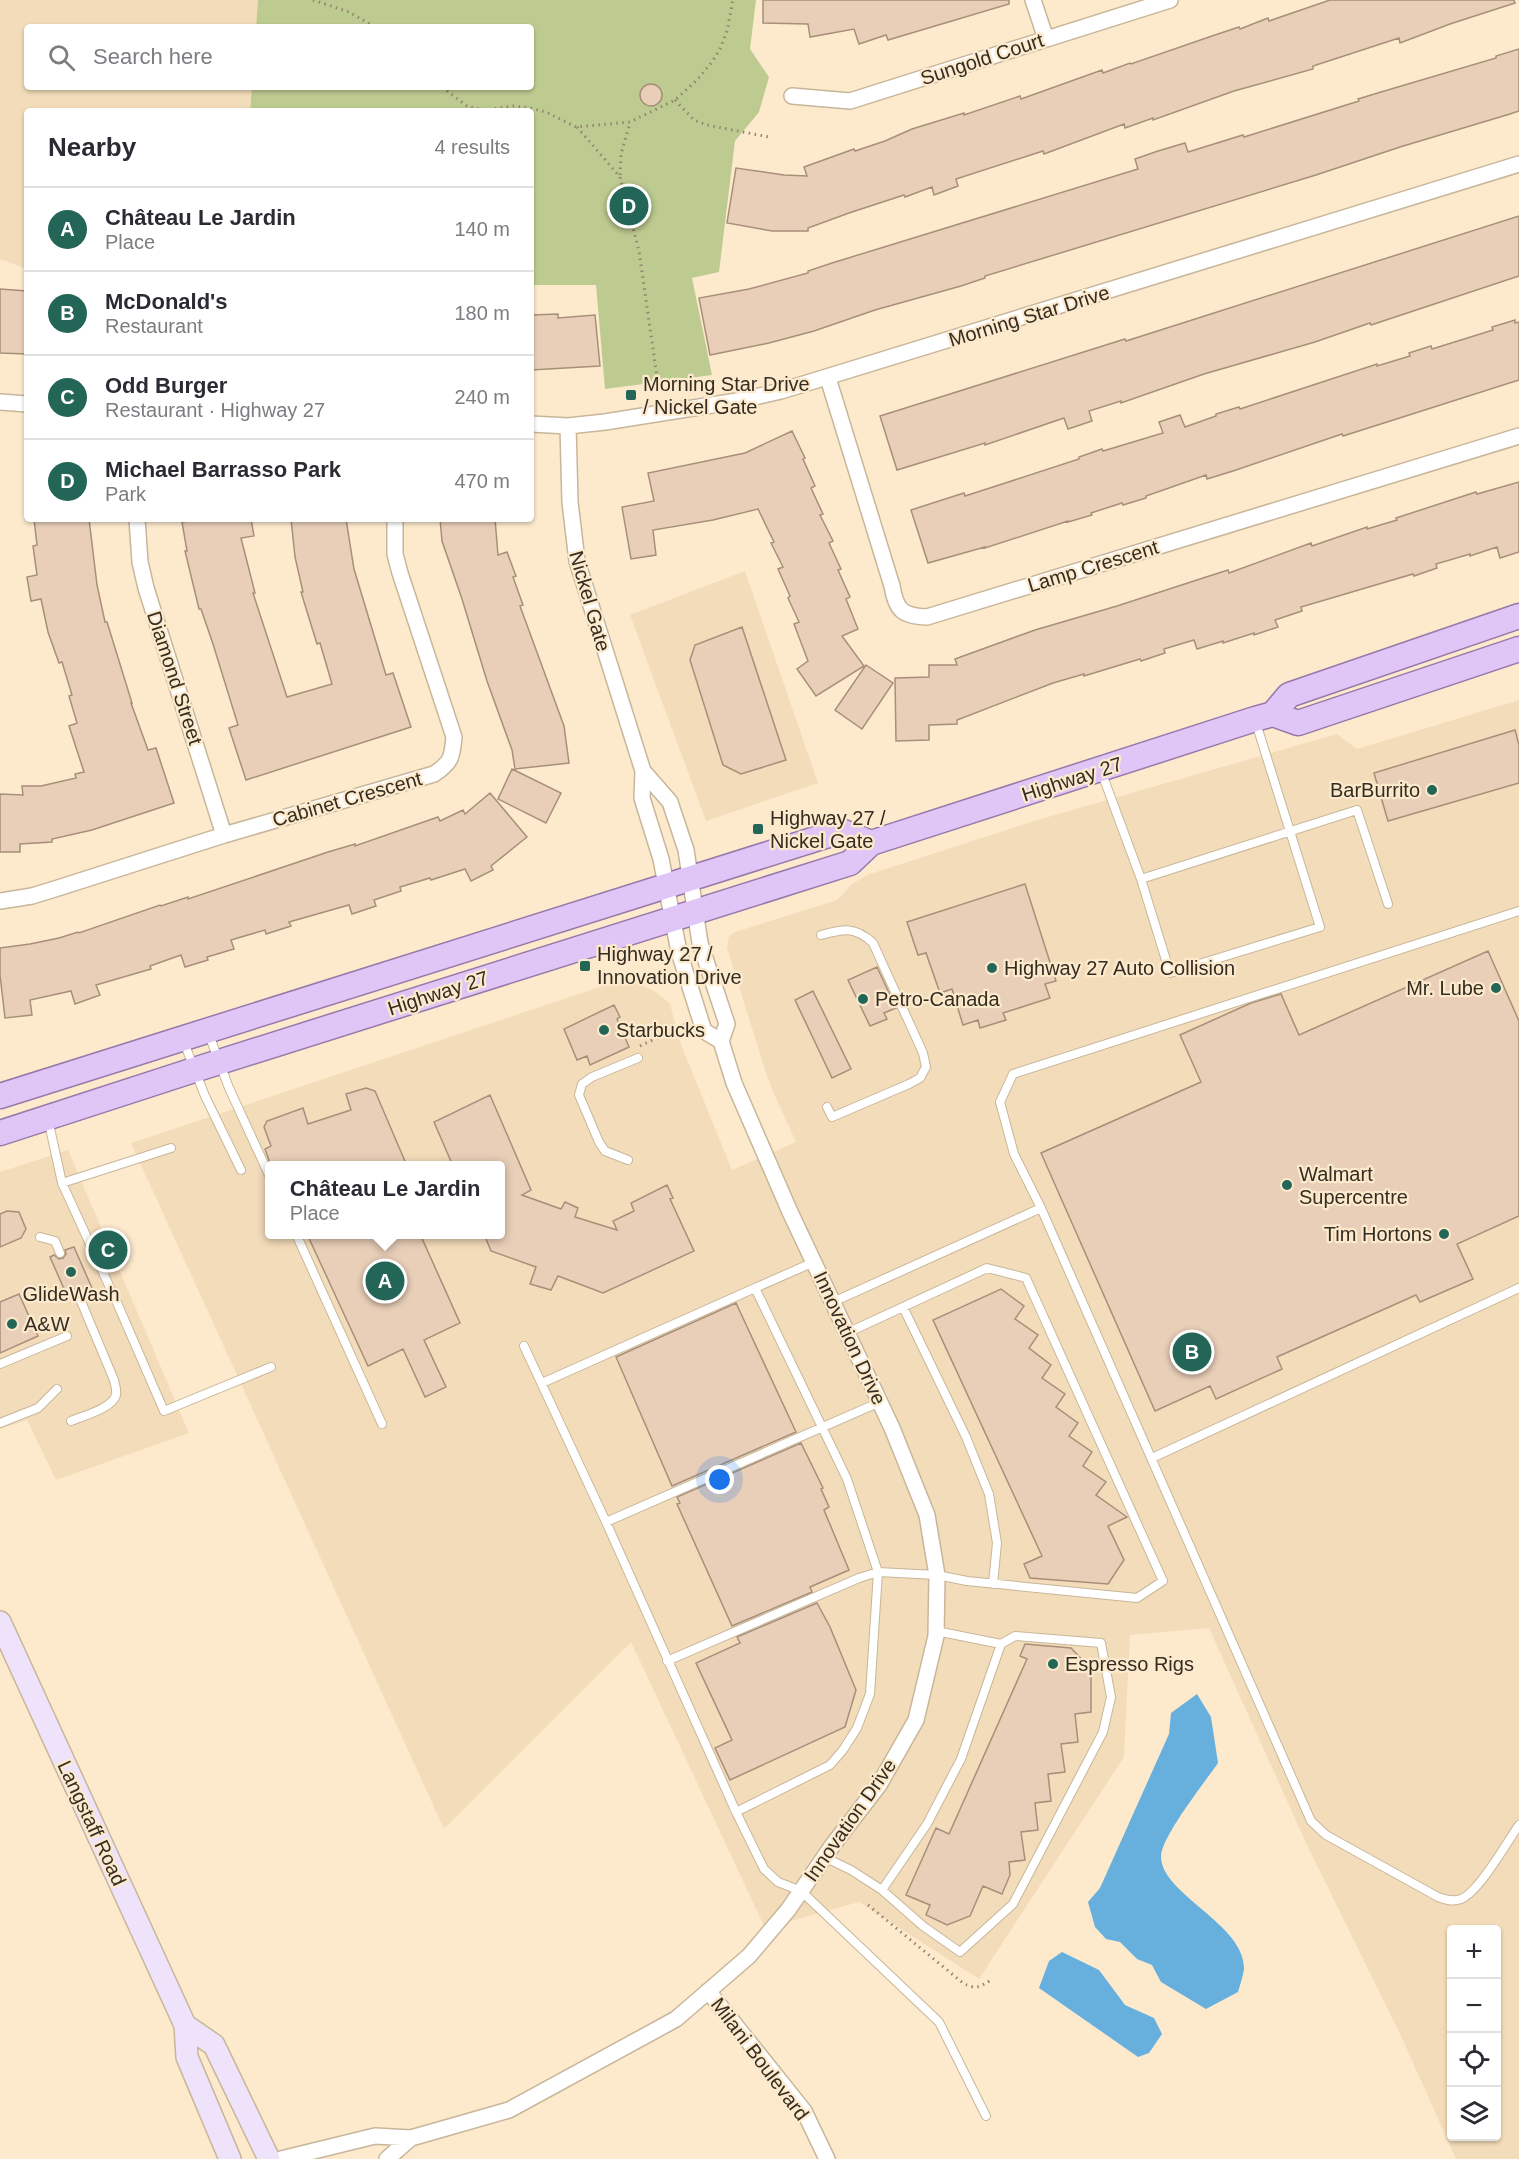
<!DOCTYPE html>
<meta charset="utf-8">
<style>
:root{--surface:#fff;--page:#f7f7f7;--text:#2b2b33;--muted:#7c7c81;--line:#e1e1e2;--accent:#236657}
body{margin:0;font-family:Arial,sans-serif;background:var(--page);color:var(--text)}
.controls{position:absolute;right:18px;bottom:18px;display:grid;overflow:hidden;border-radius:6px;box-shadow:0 2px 4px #0004}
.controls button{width:54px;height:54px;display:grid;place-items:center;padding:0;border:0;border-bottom:2px solid var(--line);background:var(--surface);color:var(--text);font:30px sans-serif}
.you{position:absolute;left:720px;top:1480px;width:21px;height:21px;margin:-15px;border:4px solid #fff;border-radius:50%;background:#1a73e8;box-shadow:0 0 0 9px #1a73e833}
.badge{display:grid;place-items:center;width:39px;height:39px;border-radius:50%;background:var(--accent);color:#fff;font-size:20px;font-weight:700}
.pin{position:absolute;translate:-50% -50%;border:3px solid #fff;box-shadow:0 2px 6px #0006}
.popup{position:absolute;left:265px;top:1161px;width:240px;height:78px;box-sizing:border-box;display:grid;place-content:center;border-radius:6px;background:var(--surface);filter:drop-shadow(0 2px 4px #0005);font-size:20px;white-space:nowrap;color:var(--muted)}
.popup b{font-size:22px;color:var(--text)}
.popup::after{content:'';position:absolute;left:50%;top:100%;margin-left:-12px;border:12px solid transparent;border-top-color:var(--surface)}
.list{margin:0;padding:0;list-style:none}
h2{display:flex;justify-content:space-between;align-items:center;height:78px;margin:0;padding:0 24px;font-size:26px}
h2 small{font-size:20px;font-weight:400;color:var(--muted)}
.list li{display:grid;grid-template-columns:39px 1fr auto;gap:18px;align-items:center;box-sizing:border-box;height:84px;padding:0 24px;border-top:2px solid var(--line)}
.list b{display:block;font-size:22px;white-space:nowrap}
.list p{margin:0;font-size:20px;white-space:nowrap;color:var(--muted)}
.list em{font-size:20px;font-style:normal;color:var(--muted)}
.icon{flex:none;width:33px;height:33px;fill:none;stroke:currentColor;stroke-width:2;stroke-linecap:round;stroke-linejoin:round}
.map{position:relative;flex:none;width:1519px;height:2159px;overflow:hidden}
.search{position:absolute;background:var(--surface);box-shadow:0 2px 4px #0004;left:24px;top:24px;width:510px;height:66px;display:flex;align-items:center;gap:15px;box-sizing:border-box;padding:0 21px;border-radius:6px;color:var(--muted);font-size:22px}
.panel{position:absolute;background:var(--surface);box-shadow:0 2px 4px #0004;left:24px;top:108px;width:510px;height:414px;border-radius:6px}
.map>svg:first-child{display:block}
.built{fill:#f3dcba;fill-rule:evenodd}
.green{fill:#becb90}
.water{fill:#67b0de}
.building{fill:#e9cfb8;stroke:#a78f79;stroke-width:1.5}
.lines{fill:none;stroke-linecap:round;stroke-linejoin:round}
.service-casing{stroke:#c8b69a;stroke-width:10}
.minor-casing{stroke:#c8b69a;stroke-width:18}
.secondary-casing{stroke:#c8b69a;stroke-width:24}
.primary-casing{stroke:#9678a9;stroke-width:27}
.path{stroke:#918471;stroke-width:3;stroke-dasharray:1.5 4.5;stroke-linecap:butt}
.service{stroke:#fff;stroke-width:8}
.minor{stroke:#fff;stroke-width:15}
.secondary{stroke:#efe2fb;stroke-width:21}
.primary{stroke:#e0c6f7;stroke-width:24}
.poi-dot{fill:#236657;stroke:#fdeacd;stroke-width:2}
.labels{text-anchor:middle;stroke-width:4.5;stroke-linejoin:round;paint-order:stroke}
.street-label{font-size:20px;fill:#342d22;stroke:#fdeacd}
.poi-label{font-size:20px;fill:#342d22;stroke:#fdeacd;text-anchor:start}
</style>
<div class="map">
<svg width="1519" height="2159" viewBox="0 0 1519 2159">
<rect width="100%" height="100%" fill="#fdeacd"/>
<!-- built -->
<path class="built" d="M0 0H258L256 27H27V87H252L250 111H27V269L0 259Z
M745 571 818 783 706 821 630 615Z
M1519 700V2159H1456L1401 2036 1306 1843 1209 1628 1130 1635 1124 1757 979 1979 859 1902 765 1928 631 1642 444 1829 131 1143 627 978 656 992 670 1004 680 1042 732 1170 796 1142 774 1094 765 1070 727 948 729 936 735 932 837 900 852 884 867 875 1034 821 1337 734 1357 749ZM270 1166H500V1234H270ZM1452 1930H1496V2136H1452Z
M68 1150 189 1433 56 1480 27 1420 0 1429V1172Z"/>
<!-- green -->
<path class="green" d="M258 0H756L750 49 769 77 759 112 735 141 719 272 692 278 712 375 605 389 596 285H531V111H250L252 87H531V27H256Z"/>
<!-- water -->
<path class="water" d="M1197 1694 1211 1717 1218 1763C1205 1782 1161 1837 1161 1857 1162 1895 1245 1924 1244 1969 1243 1976 1240 1985 1238 1992L1206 2009 1161 1982 1152 1965 1137 1959 1120 1942 1106 1939 1095 1927 1088 1902 1100 1888 1169 1734 1171 1713Z
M1062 1952 1099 1970 1125 2005 1154 2018 1162 2034 1149 2053 1138 2057 1039 1988 1049 1961Z"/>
<!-- building -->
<path class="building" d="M763 0H1009V4L888 40 886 35 859 44 854 29 810 37 808 24 763 23Z
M1330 0H1514L1515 3 1450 24 1400 43 1399 38 1313 66V69L1234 91 1153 120V118L1125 128 1124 124 1044 154 1043 151 956 179 958 186 934 195 932 187 905 197 904 195 849 213 808 228V231H772L727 223 736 168 784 175 807 176 804 167 854 149 855 151 885 141 912 129 964 113V115L1020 96 1021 99 1102 70 1103 73 1130 63 1131 64 1212 36 1239 27 1240 29 1268 18 1269 21Z
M1519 49V111L1510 114 1400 147 1316 175 985 276V278L961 286 875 310 814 331 769 343 710 355 699 298 749 289 808 273V271L832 263 1138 169 1135 159 1158 151 1185 143 1188 152 1243 135 1244 137 1359 101 1358 99 1381 92 1496 58V56Z
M640 95a11 11 0 1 1 22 0a11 11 0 1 1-22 0Z
M1519 216V276L1371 325 1370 323 1315 342 1204 374 1121 403V401L1089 411 1092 421 1068 429 1064 418 985 445V443L897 470 880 416 1125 339 1126 341Z
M0 289 27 291V354L0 353Z
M558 314V318L595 315 600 366 531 370V315Z
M1515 320V323L1519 322V380L1343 436 1342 434 1233 471 1207 479 1206 475 1146 496V498L1123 505 1122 503 1091 513 1092 515 1068 522V521L985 548V547L928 563 911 510 964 493 965 496 996 486 1079 459V457L1102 449 1103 451 1163 433 1159 422 1180 415 1185 427 1216 416V414L1239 407 1240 409 1377 364V366L1410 356 1409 353 1431 346 1432 349 1493 330 1492 327Z
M792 431 805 458 803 459 815 486 811 488 823 514 820 515 833 541 829 543 841 569 838 570 850 597 846 599 858 629 842 636 864 666 816 696 797 669 808 661 794 624 799 622 788 598 790 596 778 569 783 567 771 543 774 542 758 509 713 520 653 530 656 555 631 559 622 507 654 501 648 473 745 453Z
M1519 482V552L1500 558 1497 547 1470 556V554L1436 564 1437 568 1414 576 1413 574 1301 607 1302 611 1275 620 1278 627 1254 635V633L1223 643V641L1197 649 1194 640 1164 649 1165 653 1141 661 1140 659 1084 676V674L1053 683 957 720V724L929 725V740L896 741 895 678 929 677V665H957L955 659 1035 630 1117 606 1200 579 1228 570 1229 573 1311 543 1312 546 1367 527V529L1397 520 1396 518 1476 492 1477 494Z
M34 519H89L97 585 105 622H107L132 703H131L148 750 156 748 174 803 92 830 52 839V842L20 844V852H0V794L23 795 22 786H41L76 778 75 774 84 772 69 726 77 723 69 696 72 695 62 662 59 663 48 632 41 599 31 601 27 577 37 575 33 546 37 545Z
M200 519H251L254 536 241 538 255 593H253L287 697 332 684 320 643 317 644 301 592H303L295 557 291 519H346L354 569 386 675 393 673 411 727 246 780 229 728 238 725 213 644 201 609H199L185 551H187L182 522Z
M440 519H495L498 555 507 552 516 576 513 577 523 605 520 606 564 726 569 763 515 769 512 750 487 681 462 599 442 541Z
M742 627 786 760 741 774 723 765 690 660 695 645Z
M866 665 893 683 862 729 835 710Z
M1515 730 1519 745V783L1388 821 1374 773Z
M512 769 561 793 546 823 498 799Z
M490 793 527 837 491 866 493 870 471 881 465 869 431 880 430 878 400 887 401 891 374 900 376 906 352 914 349 905 289 922 291 926 266 934 265 930 231 940 234 949 207 957 208 960 185 967 181 955 150 966 151 969 96 985 100 995 75 1004 71 991 30 1000 32 1015 5 1018 0 975V948L30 944 59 938 78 932 79 933 160 905 161 906 188 897V899L328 852 355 844V846L438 817 440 821 463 810 465 814Z
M1025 884 1056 981 1045 984 1050 998 1003 1013 1006 1020 980 1028 978 1020 963 1025 952 989 940 993 926 953 918 955 907 922Z
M1488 951 1519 1021V1216L1457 1244 1473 1279 1420 1302 1416 1295 1277 1357 1282 1369 1216 1399 1210 1386 1155 1411 1041 1153 1201 1082 1180 1035 1251 1003 1281 994 1299 1035Z
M877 967 896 1008 884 1013 887 1019 870 1026 848 980Z
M813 991 851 1069 832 1078 795 1000Z
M614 1005 620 1017 617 1019 629 1047 590 1065 587 1056 577 1060 564 1029Z
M366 1088 375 1091 407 1166H271L265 1149 271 1146 264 1127 267 1121 303 1108 308 1124 351 1110 346 1094Z
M490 1095 531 1190 522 1195 561 1209 565 1202 578 1208 575 1217 617 1230 613 1221 634 1211 631 1203 667 1185 673 1198 670 1199 694 1251 603 1293 558 1276 551 1290 530 1284 536 1267 491 1251 484 1234H501V1166H453L434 1122Z
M7 1211 19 1212 26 1229 21 1238 0 1247V1214Z
M307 1234H420L460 1323 424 1340 446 1387 425 1397 403 1349 368 1366Z
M74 1247 92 1288 83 1292 79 1288 75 1289 72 1296 68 1298 50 1257 54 1255 59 1259 63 1258 66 1254 65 1250Z
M1001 1289 1024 1306 1015 1319 1038 1335 1029 1348 1051 1365 1042 1378 1065 1394 1056 1407 1078 1423 1069 1436 1092 1452 1083 1466 1106 1482 1096 1495 1127 1517 1108 1526 1124 1560 1108 1584 1030 1578 1024 1564 1042 1556 933 1320Z
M19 1294 38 1336 0 1353V1302Z
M736 1303 796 1432 672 1486 616 1357Z
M801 1443 823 1488 821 1489 829 1507 824 1510 849 1570 810 1587 812 1592 732 1626 677 1504 680 1503 677 1497Z
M817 1603 830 1627 856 1690 845 1727 730 1780 715 1748 732 1740 696 1663 740 1643 737 1637Z
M1025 1644 1071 1648 1091 1669V1712L1075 1714 1078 1742 1061 1744 1065 1772 1048 1774 1051 1801 1035 1803 1038 1830 1021 1832 1025 1860 1009 1862 1010 1875 1002 1894 983 1886 970 1916 947 1925 926 1915 930 1905 906 1895 936 1828 949 1834 1027 1659 1020 1656Z"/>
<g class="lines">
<!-- service casing -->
<g class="service-casing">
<path id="service" d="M1256 723 1320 927 1170 973 1141 879 1357 810 1388 904
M1101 771 1141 879
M1519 911 1013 1074 1000 1102 1014 1154 1041 1208 1311 1821 1326 1835 1438 1897C1446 1900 1453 1902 1461 1899 1479 1892 1507 1842 1519 1825
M821 935C843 929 855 926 873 943L923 1053 926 1067 920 1078 909 1084 832 1117 827 1107
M208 1032 229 1088 270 1177
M183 1040 205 1096 241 1170
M48 1119 62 1183 118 1305 164 1411 271 1367
M628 1160 605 1151 599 1142 579 1095 582 1084 592 1077 638 1058
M62 1183 171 1148
M296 1234 382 1424
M40 1237 55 1241 60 1253
M833 1302 1041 1208
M903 1307 966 1437 989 1494 997 1543 993 1584
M524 1346 606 1522 736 1812 764 1869 778 1882 801 1891 939 2022 986 2116
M0 1364 67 1336
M542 1383 755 1288
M71 1421C83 1416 113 1408 116 1395 117 1390 115 1385 114 1380L78 1294
M0 1423 38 1408 57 1389
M1152 1458 1519 1288
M606 1522 880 1402
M667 1661 859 1578 878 1572 937 1575 967 1581 1137 1598 1163 1581 1026 1278 987 1268 847 1333
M736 1812 830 1765 843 1750 857 1728 870 1694 878 1572 847 1479 755 1288 814 1262
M824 1857 851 1870 882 1890 927 1824 961 1759 1001 1644 936 1631
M882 1890 923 1926 960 1952 1013 1904 1103 1732 1111 1697 1101 1643 1015 1636 1001 1644"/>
</g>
<!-- minor casing -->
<g class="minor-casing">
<path id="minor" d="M1033 0 1046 39
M792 96 850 101 1170 0
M828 378 892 586C896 610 902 616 927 617L1519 436
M0 402 27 404
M531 424 568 426 605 422 737 401 781 391 1519 164
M568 426 570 502 577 561 643 771 642 798 661 859 679 952 704 1031 721 1041
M137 519 140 562 146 588 224 835
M0 901 32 896 58 888 224 835 434 774C452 762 452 757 454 737L400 573 395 554V519
M708 1991 804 2111 827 2159
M281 2159 375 2136 411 2138 509 2110 676 2019 749 1956 788 1910 832 1846 879 1785 916 1720 936 1636 937 1575 927 1515 892 1428 790 1212 734 1083 721 1041 727 1024 700 943 686 850 670 802 643 771
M387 2159 411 2138"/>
</g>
<!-- secondary casing -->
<g class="secondary-casing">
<path id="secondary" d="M0 1622 185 2025 187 2057 230 2159
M185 2025 214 2045 269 2159"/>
</g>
<!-- primary casing -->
<g class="primary-casing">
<path id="primary" d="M1273 714 1289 695 1519 616
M0 1096 841 831 871 843
M0 1133 194 1070 850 863 871 843 1255 719 1273 714 1298 723 1519 649"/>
</g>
<!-- path -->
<path class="path" d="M313 0 349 12 375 27
M442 87 468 107 485 110 513 106 530 108 546 112 576 127 630 122 675 100 697 80 712 62 720 49 727 31 733 0
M675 100 694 120 707 125 769 137
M577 127 620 177 639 251 658 384
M620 175 621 154 630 123
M640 1046 686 1024
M868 1905 963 1983C975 1990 980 1987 991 1980"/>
<!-- service -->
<use href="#service" class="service"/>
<!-- minor -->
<use href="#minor" class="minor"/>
<!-- secondary -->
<use href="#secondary" class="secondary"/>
<!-- primary -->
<use href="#primary" class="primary"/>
</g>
<!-- markers -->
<g class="poi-dot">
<rect x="625" y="389" width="12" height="12" rx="3"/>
<circle cx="1432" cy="790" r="6"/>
<rect x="752" y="823" width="12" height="12" rx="3"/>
<rect x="579" y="960" width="12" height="12" rx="3"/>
<circle cx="992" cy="968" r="6"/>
<circle cx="1496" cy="988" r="6"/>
<circle cx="863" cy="999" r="6"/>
<circle cx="604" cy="1030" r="6"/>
<circle cx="1287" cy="1185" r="6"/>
<circle cx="1444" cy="1234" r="6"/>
<circle cx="71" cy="1272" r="6"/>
<circle cx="12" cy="1324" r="6"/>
<circle cx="1053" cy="1664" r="6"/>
</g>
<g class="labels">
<!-- street labels -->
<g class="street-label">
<text transform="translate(982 59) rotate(-18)" y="7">Sungold Court</text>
<text transform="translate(1029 316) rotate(-17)" y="7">Morning Star Drive</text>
<text transform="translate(1093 566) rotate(-17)" y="7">Lamp Crescent</text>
<text transform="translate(590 601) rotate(74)" y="7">Nickel Gate</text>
<text transform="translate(175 678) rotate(72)" y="7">Diamond Street</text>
<text transform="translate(1072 779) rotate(-18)" y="7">Highway 27</text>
<text transform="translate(347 799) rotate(-16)" y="7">Cabinet Crescent</text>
<text transform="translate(438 993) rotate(-18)" y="7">Highway 27</text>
<text transform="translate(850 1338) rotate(65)" y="7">Innovation Drive</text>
<text transform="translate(850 1820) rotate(-55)" y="7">Innovation Drive</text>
<text transform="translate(92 1823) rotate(65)" y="7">Langstaff Road</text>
<text transform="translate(760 2059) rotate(53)" y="7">Milani Boulevard</text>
</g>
<!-- poi labels -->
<g class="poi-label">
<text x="643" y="391">Morning Star Drive<tspan x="643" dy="23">/ Nickel Gate</tspan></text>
<text x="1420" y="797" text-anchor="end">BarBurrito</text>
<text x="770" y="825">Highway 27 /<tspan x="770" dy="23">Nickel Gate</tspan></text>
<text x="597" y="961">Highway 27 /<tspan x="597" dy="23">Innovation Drive</tspan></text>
<text x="1004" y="975">Highway 27 Auto Collision</text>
<text x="1484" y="995" text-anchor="end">Mr. Lube</text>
<text x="875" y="1006">Petro-Canada</text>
<text x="616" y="1037">Starbucks</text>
<text x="1299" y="1181">Walmart<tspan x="1299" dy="23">Supercentre</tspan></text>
<text x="1432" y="1241" text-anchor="end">Tim Hortons</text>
<text x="71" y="1301" text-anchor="middle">GlideWash</text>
<text x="24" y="1331">A&amp;W</text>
<text x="1065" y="1671">Espresso Rigs</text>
</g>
</g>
</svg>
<div class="controls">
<button>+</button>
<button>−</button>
<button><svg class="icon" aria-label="locate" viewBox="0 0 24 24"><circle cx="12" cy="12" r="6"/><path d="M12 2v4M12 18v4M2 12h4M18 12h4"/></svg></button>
<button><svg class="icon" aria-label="layers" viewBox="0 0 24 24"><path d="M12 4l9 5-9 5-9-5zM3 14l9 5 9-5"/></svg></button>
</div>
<div class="you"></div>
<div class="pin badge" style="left:385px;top:1281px">A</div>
<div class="popup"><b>Château Le Jardin</b>Place</div>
<div class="pin badge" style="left:1192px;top:1352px">B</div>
<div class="pin badge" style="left:108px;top:1250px">C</div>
<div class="pin badge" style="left:629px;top:206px">D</div>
<div class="search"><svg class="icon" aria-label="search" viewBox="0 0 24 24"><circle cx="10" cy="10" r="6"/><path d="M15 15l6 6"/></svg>Search here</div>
<section class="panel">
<h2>Nearby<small>4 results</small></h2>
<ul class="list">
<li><span class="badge">A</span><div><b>Château Le Jardin</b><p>Place</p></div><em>140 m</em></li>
<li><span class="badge">B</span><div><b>McDonald's</b><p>Restaurant</p></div><em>180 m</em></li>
<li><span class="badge">C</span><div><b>Odd Burger</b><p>Restaurant · Highway 27</p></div><em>240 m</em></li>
<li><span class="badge">D</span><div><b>Michael Barrasso Park</b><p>Park</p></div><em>470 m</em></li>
</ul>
</section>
</div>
